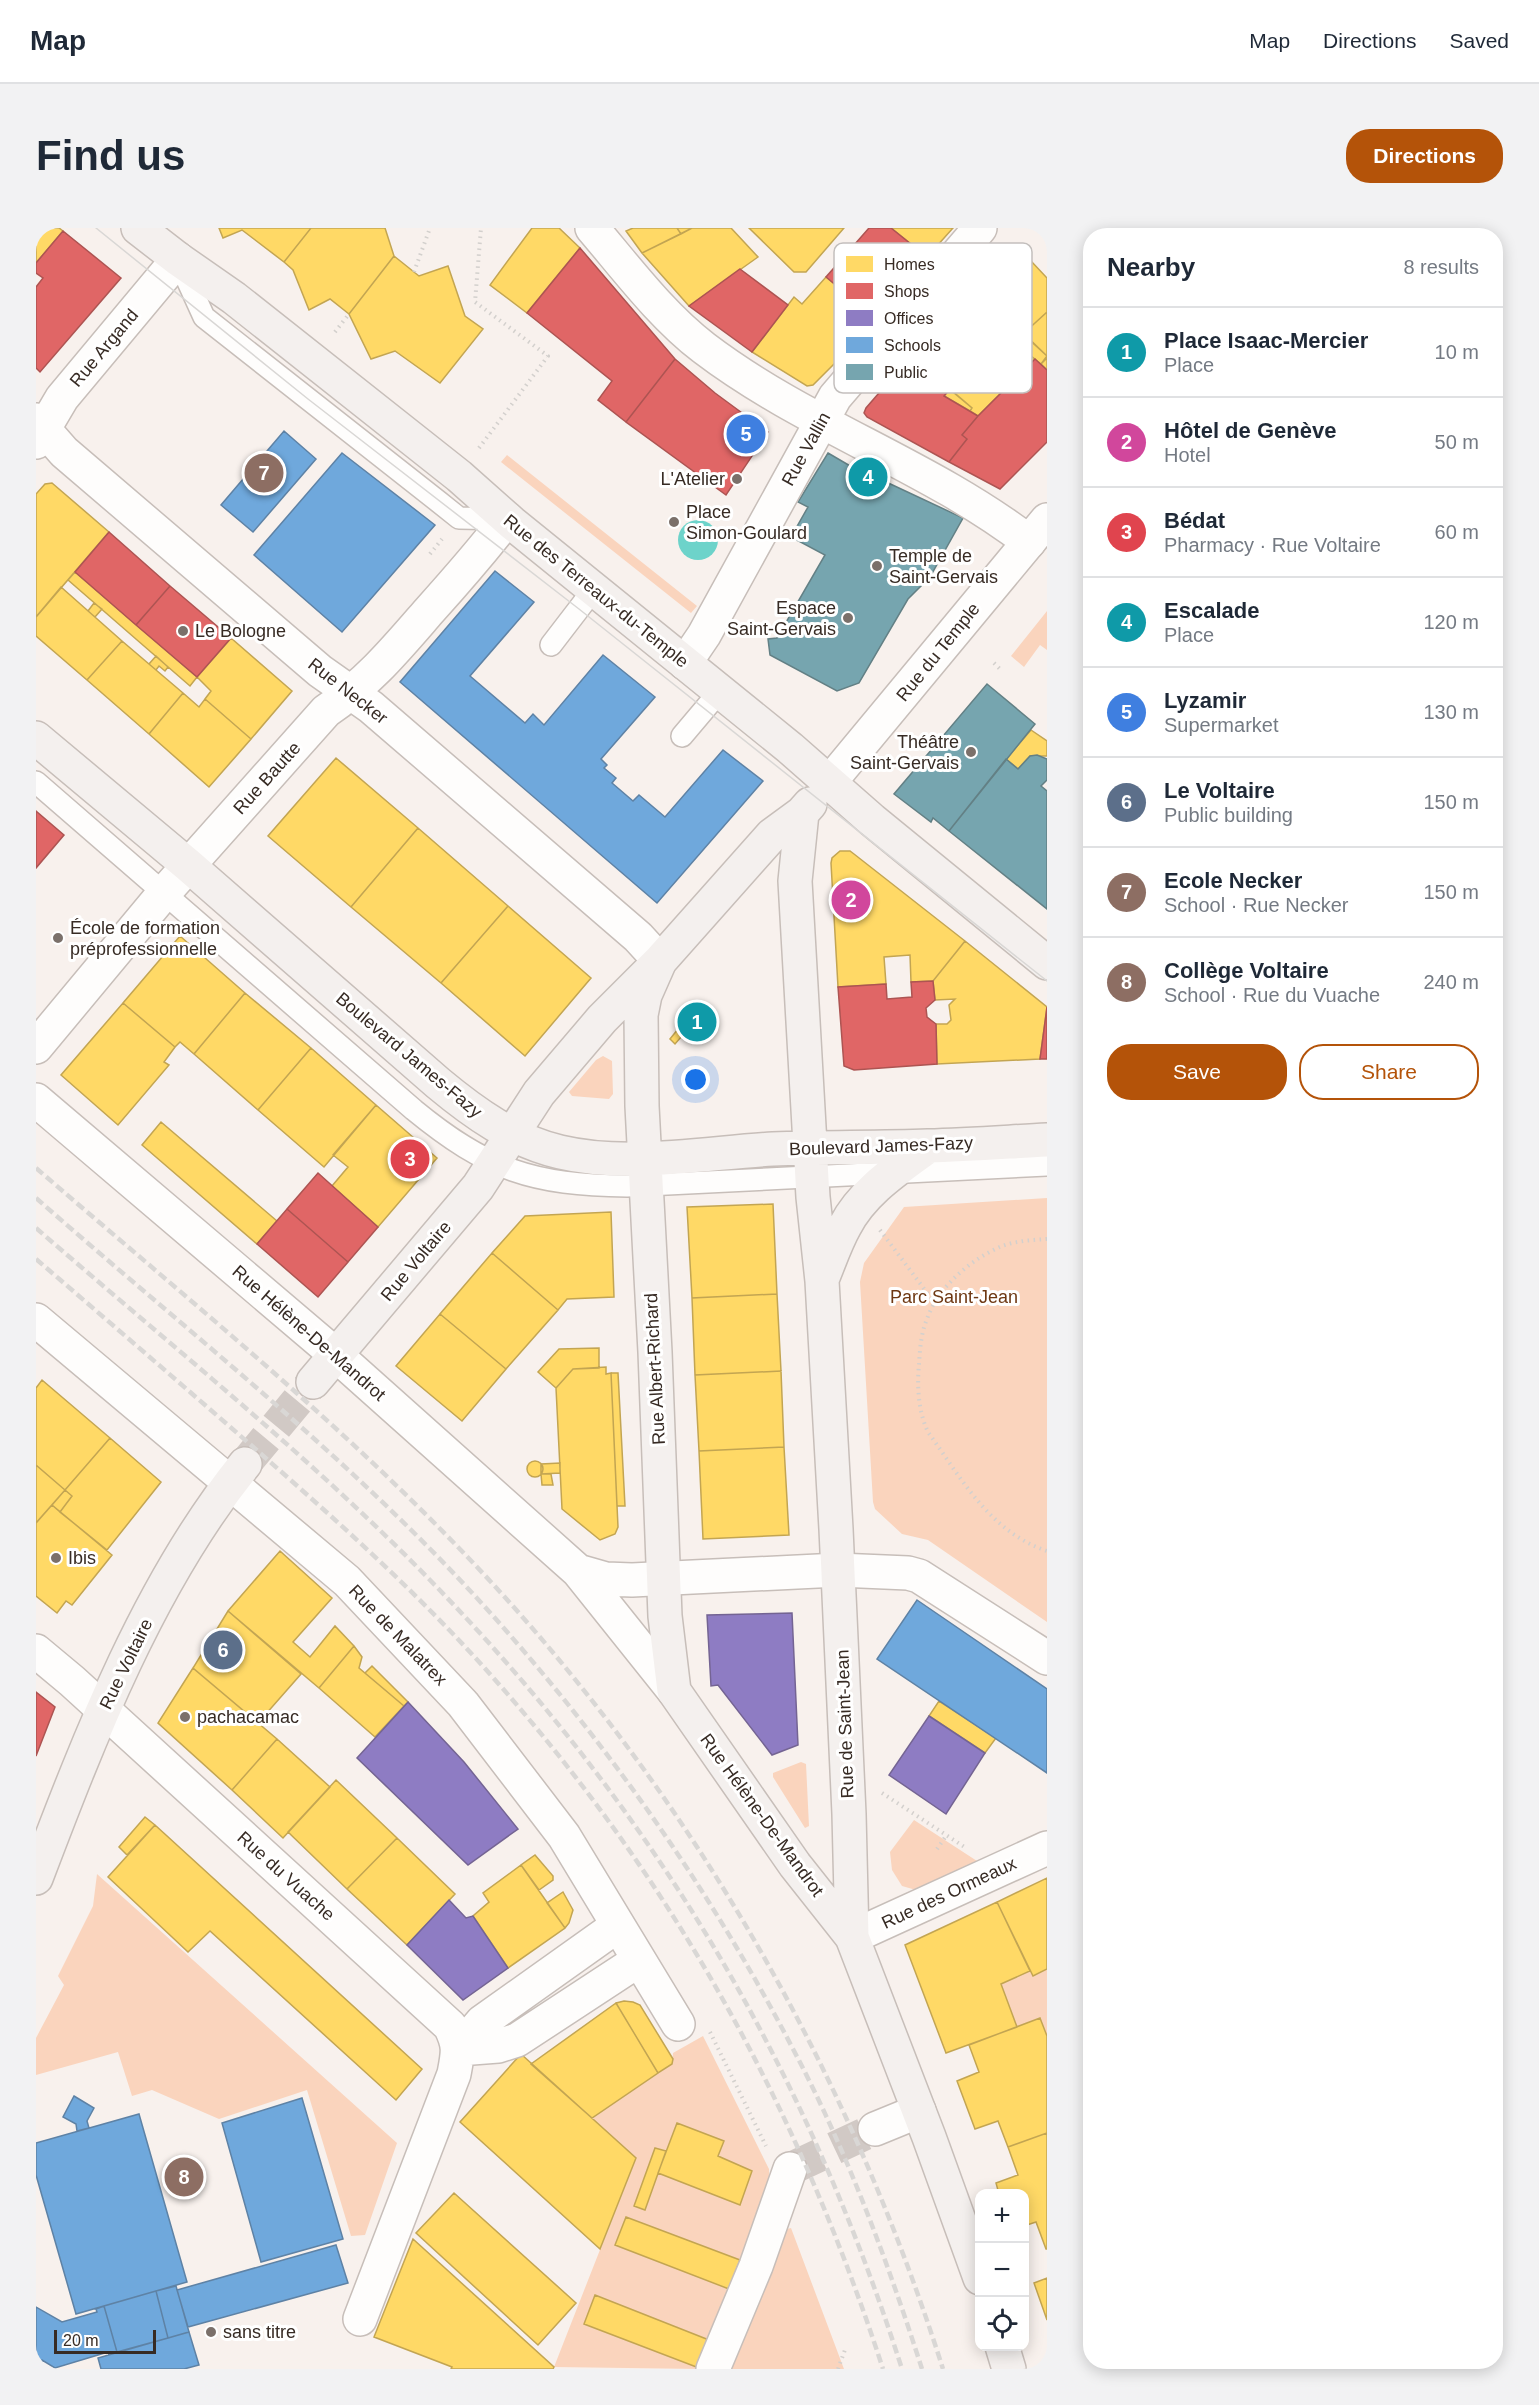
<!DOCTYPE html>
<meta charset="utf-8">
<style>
:root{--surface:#fff;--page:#f2f2f3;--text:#1f2937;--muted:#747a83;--line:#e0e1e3;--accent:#b45309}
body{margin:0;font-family:Arial,sans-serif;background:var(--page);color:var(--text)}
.controls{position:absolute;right:18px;bottom:18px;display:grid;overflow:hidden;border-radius:12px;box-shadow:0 3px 15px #0003}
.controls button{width:54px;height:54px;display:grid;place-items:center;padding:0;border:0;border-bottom:2px solid var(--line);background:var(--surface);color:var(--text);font:30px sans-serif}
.scale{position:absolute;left:18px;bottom:15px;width:102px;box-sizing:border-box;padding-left:6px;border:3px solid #372b24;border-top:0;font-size:16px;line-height:21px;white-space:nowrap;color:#372b24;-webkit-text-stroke:4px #fff;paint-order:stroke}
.you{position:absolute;left:660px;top:852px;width:21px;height:21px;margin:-15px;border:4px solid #fff;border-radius:50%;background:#1a73e8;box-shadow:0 0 0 9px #1a73e833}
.badge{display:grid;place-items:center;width:39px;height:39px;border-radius:50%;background:var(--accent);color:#fff;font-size:20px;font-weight:700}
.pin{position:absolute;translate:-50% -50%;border:3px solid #fff;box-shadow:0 2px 6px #0006}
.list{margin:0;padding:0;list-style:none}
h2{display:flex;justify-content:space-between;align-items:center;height:78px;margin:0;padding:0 24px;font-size:26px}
h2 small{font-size:20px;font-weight:400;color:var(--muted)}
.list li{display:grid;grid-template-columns:39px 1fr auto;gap:18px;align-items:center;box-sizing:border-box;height:90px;padding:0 24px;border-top:2px solid var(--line)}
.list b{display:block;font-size:22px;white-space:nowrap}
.list p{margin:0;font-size:20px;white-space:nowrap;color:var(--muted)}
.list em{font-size:20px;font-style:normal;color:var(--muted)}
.actions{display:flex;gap:12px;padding:18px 24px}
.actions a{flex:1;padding:14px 0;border:2px solid var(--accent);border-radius:24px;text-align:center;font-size:21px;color:var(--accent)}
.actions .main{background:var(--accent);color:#fff}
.icon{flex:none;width:33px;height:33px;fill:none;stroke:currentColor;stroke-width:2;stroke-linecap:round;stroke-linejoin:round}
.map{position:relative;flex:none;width:1011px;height:2141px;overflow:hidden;border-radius:24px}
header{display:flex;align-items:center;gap:36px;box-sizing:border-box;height:84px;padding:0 30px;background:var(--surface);border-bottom:2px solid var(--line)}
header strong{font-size:28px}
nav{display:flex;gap:33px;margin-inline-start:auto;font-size:21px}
.intro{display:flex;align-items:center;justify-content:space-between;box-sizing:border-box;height:144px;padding:0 36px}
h1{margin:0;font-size:42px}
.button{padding:15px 27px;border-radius:24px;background:var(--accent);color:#fff;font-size:21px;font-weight:700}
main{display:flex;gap:36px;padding:0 36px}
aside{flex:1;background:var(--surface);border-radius:24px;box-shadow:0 3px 15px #0003}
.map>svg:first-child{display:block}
.green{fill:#fad4bd}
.water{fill:#6dd3ca}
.homes{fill:#ffd966;stroke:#c3a552;stroke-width:1.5}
.shops{fill:#e06666;stroke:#ad5452;stroke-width:1.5}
.offices{fill:#8e7cc3;stroke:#746493;stroke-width:1.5}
.schools{fill:#6fa8dc;stroke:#5e82a5;stroke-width:1.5}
.public{fill:#76a5af;stroke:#638085;stroke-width:1.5}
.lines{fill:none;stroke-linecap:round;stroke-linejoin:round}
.minor-tunnel{stroke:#d1c9c5;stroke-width:33;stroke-dasharray:33 16;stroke-linecap:butt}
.secondary-tunnel{stroke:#d1c9c5;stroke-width:33;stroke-dasharray:33 16;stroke-linecap:butt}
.service-casing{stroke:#c7beb9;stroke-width:24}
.minor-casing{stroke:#c7beb9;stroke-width:36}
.tertiary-casing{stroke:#c7beb9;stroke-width:36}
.secondary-casing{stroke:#c7beb9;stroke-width:36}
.path{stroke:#d3d0cd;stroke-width:4;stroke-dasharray:1.5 4.5;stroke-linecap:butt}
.service{stroke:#fefdfc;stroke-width:21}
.minor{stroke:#fefdfc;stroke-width:33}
.tertiary{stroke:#fefdfc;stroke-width:33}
.secondary{stroke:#f4f0ee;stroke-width:33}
.tram{stroke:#d9d7d5;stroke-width:1.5}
.rail{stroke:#d9d7d5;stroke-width:4.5;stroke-dasharray:9 4.5;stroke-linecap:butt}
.poi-dot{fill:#7b706a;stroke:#fff;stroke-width:2}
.labels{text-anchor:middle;stroke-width:6;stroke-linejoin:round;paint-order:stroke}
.street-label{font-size:18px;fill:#372b24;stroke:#fff}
.poi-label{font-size:18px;fill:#372b24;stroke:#fff;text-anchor:start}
.park-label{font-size:18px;fill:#6e3813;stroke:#fff}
.key{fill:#fff;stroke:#c3bfbd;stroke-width:1.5}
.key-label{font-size:16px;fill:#372b24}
</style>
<header>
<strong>Map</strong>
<nav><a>Map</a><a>Directions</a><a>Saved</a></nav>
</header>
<div class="intro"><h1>Find us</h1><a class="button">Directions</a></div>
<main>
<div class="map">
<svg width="1011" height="2141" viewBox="0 0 1011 2141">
<rect width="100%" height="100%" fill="#f8f1ed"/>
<!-- green -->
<path class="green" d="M471 227 661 378 655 385 465 234Z
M1011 383V422L1004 417 988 439 975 428Z
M567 828 576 833 577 866 573 871 536 868 533 864 560 832Z
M1011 970V1394L892 1312 866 1306 839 1281 837 1274 824 1054 828 1035 868 979Z
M765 1534 770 1536 773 1598 769 1600 737 1549V1545Z
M878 1592 941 1633 880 1662 866 1658 856 1642 854 1624Z
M61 1646 361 1915 329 2007 315 2008 271 1862 183 1891 116 1862 96 1868 82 1824 0 1847V1810L28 1757 22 1748 57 1678Z
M1011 1741V1808L1004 1790 981 1799 965 1756 994 1743 997 1747Z
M667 1808 733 1941 734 1967 665 2141 518 2139 600 1930 556 1890 636 1836 637 1825Z
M755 2000 808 2141H691L747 2002Z"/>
<!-- water -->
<path class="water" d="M642 312a20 20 0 1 1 40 0a20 20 0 1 1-40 0Z"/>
<!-- homes -->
<path class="homes" d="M0 0H23L27 3 0 35Z
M183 0H275L248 34 206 2 187 10Z
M275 0H349L358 28 313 86 294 71 273 82 257 42 248 34Z
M496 0H523L544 20 491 85 454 57Z
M597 0H641L645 6 606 25 590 3Z
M641 0H656L645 6Z
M656 0H695L722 29 653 78 606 25Z
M713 0H808L770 44H758Z
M855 0H917L891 29Z
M971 17H980L1011 50V84L987 106 981 99 971 109 925 70Z
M358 28 383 48 412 38 429 88 447 101 404 155 359 123 335 131 313 86Z
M790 49 838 89 807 127 777 157 771 158 716 124 758 69 766 76Z
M1011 84V128L987 106Z
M981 99 1011 128 1005 136 971 109Z
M967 107 999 131 942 188 934 183 936 180 918 165Z
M1011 130V142L1005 136Z
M914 161 936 180 934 183 908 168Z
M16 255 73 304 0 389V266L9 256Z
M39 344 161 449 154 458 32 352Z
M25 359 86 413 51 452 0 408V389Z
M58 375 66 381 59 389 52 383Z
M195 410 256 463 215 511 169 471 175 463 161 449Z
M86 413 147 465 113 506 51 452Z
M120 428 132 439 129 443 123 438 120 442 113 436Z
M147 465 163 479 169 471 215 511 173 559 113 506Z
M995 502 1011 513V528H994L982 541 970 531Z
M300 530 382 600 315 679 232 608Z
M382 600 472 678 405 755 315 679Z
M804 623H814L818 626 929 713 897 753 875 754 874 727 848 729 850 756 802 759 795 635 796 630Z
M472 678 555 750 489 828 405 755Z
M144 708 209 765 158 826 144 814 139 819 87 775Z
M929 713 1011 779 1004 831 901 836 900 796H911L915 792 913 777 919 771 899 772 897 753Z
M209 765 275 820 222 882 158 826Z
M87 775 139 819 128 834 133 837 82 897 25 847Z
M646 796 652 801 639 816 634 811Z
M275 820 340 877 288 939 222 882Z
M340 877 401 930 342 999 296 958 312 939 297 927Z
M125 894 241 993 221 1016 106 917Z
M737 976 741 1066 656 1070 651 979Z
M575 984 578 1069 531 1071 522 1082 456 1025 489 988Z
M456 1025 522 1082 470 1141 404 1086Z
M741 1066 745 1143 659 1147 656 1070Z
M404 1086 470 1141 426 1193 360 1138Z
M563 1120V1140L537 1141 520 1160 502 1144 523 1121Z
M570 1139V1146L575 1145 582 1299 579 1306 564 1312 526 1281 520 1160 537 1141Z
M745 1143 748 1219 663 1223 659 1147Z
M575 1145H582L589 1278H581Z
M6 1152 74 1210 29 1262 0 1237V1160Z
M74 1210 125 1254 71 1322 24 1284 36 1268 29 1262Z
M748 1219 753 1307 667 1311 663 1223Z
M491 1241a8 8 0 1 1 16 0a8 8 0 1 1-16 0Z
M524 1235V1245L505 1246V1236Z
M0 1237 29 1262 0 1295Z
M505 1246H515L517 1257H506Z
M29 1262 36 1268 24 1284 16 1277Z
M16 1277 76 1327 36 1377 30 1373 21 1385 0 1368V1295Z
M244 1323 296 1370 257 1414 274 1429 299 1398 318 1418 283 1460 192 1383Z
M192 1383 265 1446 222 1495 157 1440Z
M318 1418 326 1429 323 1440 368 1478 339 1509 283 1460Z
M336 1438 372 1474 368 1478 329 1445Z
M157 1440 241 1511 196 1562 122 1495Z
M903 1473 960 1510 949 1525 893 1488Z
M241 1511 294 1559 247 1610 196 1562Z
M300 1552 361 1610 311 1661 252 1604Z
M109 1589 119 1597 91 1627 83 1619Z
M119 1597 386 1841 360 1872 174 1703 152 1724 72 1649Z
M361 1610 419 1666 371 1717 311 1661Z
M499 1627 517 1648V1652L503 1662 485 1637Z
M485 1637 529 1700 472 1740 437 1688 453 1674 447 1665Z
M1011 1650V1741L997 1748 961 1674Z
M527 1664 537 1682 533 1695 529 1700 511 1675Z
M961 1674 994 1743 965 1756 981 1799 910 1825 869 1717Z
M588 1773 597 1774 604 1777 637 1831 636 1836 622 1845 580 1775Z
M580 1775 622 1845 556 1890 495 1836Z
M1004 1790 1011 1808V1905L972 1919 962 1893 939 1901 921 1853 943 1844 933 1817Z
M485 1826 600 1930 564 2021 424 1894Z
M641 1895 688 1913 682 1928 716 1943 704 1977 622 1945Z
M1011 1905V2021H1010L1000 1994 988 1998V1966H963L960 1955 982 1947 972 1919Z
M619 1920 630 1923 609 1982 598 1978Z
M418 1965 540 2075 502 2117 380 2005Z
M590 1989 704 2032 693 2061 579 2017Z
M377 2011 518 2139 517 2141H415L416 2139 338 2109Z
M1011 2050V2092L998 2055Z
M559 2067 673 2112 663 2140 548 2096Z"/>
<!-- shops -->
<path class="shops" d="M833 0H855L891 29 838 89 790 49Z
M27 3 85 50 4 144 0 140V59L7 50 0 45V35Z
M544 20 639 131 590 194 562 172 576 153 491 85Z
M704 41 752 77 716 124 653 78Z
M875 128 914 161 908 168 942 188 926 207 931 211 913 234 831 189 828 185 830 180Z
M639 131 679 165 732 204 690 267 590 194Z
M999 131 1011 142V214L964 261 913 234 931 211 926 207 942 188Z
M73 304 134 358 100 397 39 344Z
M134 358 195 410 161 449 100 397Z
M0 583 28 607 0 640Z
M897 753 899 772 890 780 891 789 900 796 901 836 818 842 808 838 802 759 850 756 851 771 876 769 875 754Z
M1011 779V831H1004Z
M282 945 342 999 312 1034 251 981Z
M251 981 312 1034 282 1069 221 1016Z
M0 1464 19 1479 0 1528Z"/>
<!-- offices -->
<path class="offices" d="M756 1385 762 1517 736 1527 682 1457 675 1458 671 1387Z
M372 1474 428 1534 482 1601 432 1637 321 1530Z
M893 1488 949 1525 910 1586 853 1547Z
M413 1672 430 1690 437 1688 472 1740 427 1772 371 1717Z"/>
<!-- schools -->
<path class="schools" d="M248 203 280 231 217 304 185 277Z
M306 225 399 297 306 404 218 327Z
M459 343 498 374 434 448 489 495 497 486 508 497 567 427 619 469 565 531 571 537 568 540 580 550 576 555 597 573 603 567 629 589 687 522 727 553 621 675 364 454Z
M881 1372 1011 1461V1545L841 1431Z
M38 1868 58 1880 51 1893 53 1900 41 1903 40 1896 27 1889Z
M266 1870 307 2011 225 2034 186 1895Z
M103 1886 151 2054 40 2086 0 1947V1915Z
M300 2017 312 2055 152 2099 141 2062Z
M140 2058 153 2104 132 2110 120 2063Z
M120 2063 132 2110 81 2124 68 2078Z
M68 2078 81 2124 73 2127 72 2124 19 2140 6 2132 0 2140V2079L26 2094 61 2084 60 2081Z
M153 2104 163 2137 148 2141H65L62 2130Z"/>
<!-- public -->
<path class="public" d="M792 225 845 256 848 253 927 290 894 349 872 371 823 455 801 463 734 427 732 411 741 410 789 327 755 309 772 279 762 274Z
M951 456 999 496 913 603 897 590 895 594 858 566Z
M1001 527 1011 531V552L1005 558 1011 563V681L913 603 970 531 982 541 994 528Z"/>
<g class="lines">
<!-- minor-tunnel -->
<path class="minor-tunnel" d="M754 1941 839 1901"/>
<!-- secondary-tunnel -->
<path class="secondary-tunnel" d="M209 1236 277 1154"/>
<!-- service casing -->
<g class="service-casing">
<path id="service" d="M143 34 168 89 403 274 423 290 471 291
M515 417 558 361
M646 508 684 463
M0 554 378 882C451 942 497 957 591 958L1011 937"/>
</g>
<!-- minor casing -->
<g class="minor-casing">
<path id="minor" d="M556 0C591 41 625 87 668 120 769 197 893 237 993 314
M0 192 28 224 284 443 335 479 602 709 624 733
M0 214 26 170 142 31
M649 435 668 407 799 169 944 0
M0 819 128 665 290 483C332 455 360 421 393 383 420 353 446 323 471 291
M0 872 300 1127 542 1343 638 1463
M0 1092 311 1353 427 1476 528 1608 642 1796
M542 1343 570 1351 596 1352 802 1342 872 1345 883 1348 1011 1430
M0 1423 36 1453 414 1798C424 1818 422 1825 418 1846L324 2091
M816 1709 1011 1620
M423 1821 462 1818 481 1812 603 1732
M423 1821 446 1794 581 1698
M839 1901 883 1883
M677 2141 720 2038 754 1941"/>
</g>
<!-- tertiary casing -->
<g class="tertiary-casing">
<path id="tertiary" d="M793 555 1011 292"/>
</g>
<!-- secondary casing -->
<g class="secondary-casing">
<path id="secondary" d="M102 0 142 31 198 70 423 248 476 295 754 520 836 592 1011 735
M0 510 152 637 402 855C438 885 477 913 524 924 591 940 669 925 737 921 789 919 841 920 892 918 932 917 972 914 1011 912
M766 585 759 653 777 969 786 1053 800 1301 813 1586 816 1709 893 1909 944 2050
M624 733 609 767 605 787 606 878 619 1124 629 1388 638 1463 759 1637 816 1709
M787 1049C794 1032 800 1014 809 998 827 963 862 941 893 918
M277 1154 442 959 503 865 566 791 624 733 736 607 766 585 774 576
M0 1650C54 1508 113 1355 209 1236
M966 2118 973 2141"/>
</g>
<!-- path -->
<path class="path" d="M378 44 394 0
M299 104 313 86
M443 220 512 128 439 74 445 0
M394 326 406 311
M958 435 964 441
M844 1002 898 1074
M1011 1011C996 1012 980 1013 966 1018 935 1031 902 1059 891 1091 885 1105 884 1121 883 1136 881 1158 882 1183 892 1204 925 1250 954 1304 1011 1323
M846 1565 930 1620
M901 1621 910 1608
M674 1804 730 1918
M802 2141 810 2119"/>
<!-- service -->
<use href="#service" class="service"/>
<!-- minor -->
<use href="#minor" class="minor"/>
<!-- tertiary -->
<use href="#tertiary" class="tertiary"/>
<!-- secondary -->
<use href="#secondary" class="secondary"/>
<!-- tram -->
<path class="tram" d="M60 0 272 171 543 381 1011 753"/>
<!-- rail -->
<path class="rail" d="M0 940C141 1062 288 1181 418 1315 645 1548 809 1832 907 2141
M0 970C151 1103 313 1229 449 1379 570 1513 674 1661 757 1821 811 1923 851 2032 886 2141
M0 1000C132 1115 271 1226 393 1351 618 1582 768 1835 866 2141
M0 1031C72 1093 144 1155 216 1218 298 1290 380 1363 453 1445 637 1651 762 1879 847 2141"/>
</g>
<!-- markers -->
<g class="poi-dot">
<circle cx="701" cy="251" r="6"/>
<circle cx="638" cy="294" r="6"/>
<circle cx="841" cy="338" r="6"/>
<circle cx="812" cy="390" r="6"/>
<circle cx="147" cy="403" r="6"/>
<circle cx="935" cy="524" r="6"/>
<circle cx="22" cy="710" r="6"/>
<circle cx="20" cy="1330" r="6"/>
<circle cx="149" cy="1489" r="6"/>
<circle cx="175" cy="2104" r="6"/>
</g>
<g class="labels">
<!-- street labels -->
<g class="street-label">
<text transform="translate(68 120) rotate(-50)" y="6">Rue Argand</text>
<text transform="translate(770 221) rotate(-61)" y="6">Rue Vallin</text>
<text transform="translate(560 363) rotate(39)" y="6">Rue des Terreaux-du-Temple</text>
<text transform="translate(902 424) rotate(-51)" y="6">Rue du Temple</text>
<text transform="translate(312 463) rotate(38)" y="6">Rue Necker</text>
<text transform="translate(231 550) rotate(-48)" y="6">Rue Bautte</text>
<text transform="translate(373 827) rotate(40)" y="6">Boulevard James-Fazy</text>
<text transform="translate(845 918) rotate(-2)" y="6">Boulevard James-Fazy</text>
<text transform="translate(380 1033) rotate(-50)" y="6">Rue Voltaire</text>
<text transform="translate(273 1105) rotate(41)" y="6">Rue Hélène-De-Mandrot</text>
<text transform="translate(619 1141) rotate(-93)" y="6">Rue Albert-Richard</text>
<text transform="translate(362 1407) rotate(46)" y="6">Rue de Malatrex</text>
<text transform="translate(90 1436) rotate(-64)" y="6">Rue Voltaire</text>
<text transform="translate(809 1496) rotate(-92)" y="6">Rue de Saint-Jean</text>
<text transform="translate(726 1587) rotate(54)" y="6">Rue Hélène-De-Mandrot</text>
<text transform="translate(250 1648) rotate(42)" y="6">Rue du Vuache</text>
<text transform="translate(913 1665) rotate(-25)" y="6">Rue des Ormeaux</text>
</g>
<!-- poi labels -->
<g class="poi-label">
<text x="689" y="257" text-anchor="end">L'Atelier</text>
<text x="650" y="290">Place<tspan x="650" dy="21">Simon-Goulard</tspan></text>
<text x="853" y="334">Temple de<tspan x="853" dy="21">Saint-Gervais</tspan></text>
<text x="800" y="386" text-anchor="end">Espace<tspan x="800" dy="21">Saint-Gervais</tspan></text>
<text x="159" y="409">Le Bologne</text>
<text x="923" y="520" text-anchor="end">Théâtre<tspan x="923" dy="21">Saint-Gervais</tspan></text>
<text x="34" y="706">École de formation<tspan x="34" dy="21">préprofessionnelle</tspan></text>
<text x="32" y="1336">Ibis</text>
<text x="161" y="1495">pachacamac</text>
<text x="187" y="2110">sans titre</text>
</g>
<!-- park labels -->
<g class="park-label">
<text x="918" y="1075">Parc Saint-Jean</text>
</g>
</g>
<!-- legend -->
<rect x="798" y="15" width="198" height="150" rx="9" class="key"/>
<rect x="810" y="28" width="27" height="16" fill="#ffd966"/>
<rect x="810" y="55" width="27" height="16" fill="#e06666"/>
<rect x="810" y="82" width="27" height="16" fill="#8e7cc3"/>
<rect x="810" y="109" width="27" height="16" fill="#6fa8dc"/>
<rect x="810" y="136" width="27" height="16" fill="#76a5af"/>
<g class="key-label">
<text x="848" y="42">Homes</text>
<text x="848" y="69">Shops</text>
<text x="848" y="96">Offices</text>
<text x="848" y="123">Schools</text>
<text x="848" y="150">Public</text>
</g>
</svg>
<div class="controls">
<button>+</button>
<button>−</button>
<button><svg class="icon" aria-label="locate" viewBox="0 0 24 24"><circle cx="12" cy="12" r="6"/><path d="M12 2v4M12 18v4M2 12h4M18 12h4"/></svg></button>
</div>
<div class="scale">20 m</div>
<div class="you"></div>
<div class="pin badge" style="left:661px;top:794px;background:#0f9aa8">1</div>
<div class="pin badge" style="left:815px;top:672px;background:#d1479c">2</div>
<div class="pin badge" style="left:374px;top:931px;background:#e0444e">3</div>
<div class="pin badge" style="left:832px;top:249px;background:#0f9aa8">4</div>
<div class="pin badge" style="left:710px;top:206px;background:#3f7fe0">5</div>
<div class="pin badge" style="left:187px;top:1422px;background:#5c6f8a">6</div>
<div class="pin badge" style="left:228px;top:245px;background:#8d6e63">7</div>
<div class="pin badge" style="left:148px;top:1949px;background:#8d6e63">8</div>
</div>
<aside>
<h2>Nearby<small>8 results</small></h2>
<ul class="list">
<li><span class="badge" style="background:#0f9aa8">1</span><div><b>Place Isaac-Mercier</b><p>Place</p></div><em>10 m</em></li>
<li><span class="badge" style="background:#d1479c">2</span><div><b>Hôtel de Genève</b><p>Hotel</p></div><em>50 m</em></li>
<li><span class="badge" style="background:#e0444e">3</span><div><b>Bédat</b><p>Pharmacy · Rue Voltaire</p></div><em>60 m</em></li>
<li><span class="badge" style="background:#0f9aa8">4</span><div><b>Escalade</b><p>Place</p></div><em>120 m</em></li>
<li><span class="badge" style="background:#3f7fe0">5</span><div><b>Lyzamir</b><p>Supermarket</p></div><em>130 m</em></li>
<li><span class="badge" style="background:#5c6f8a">6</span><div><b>Le Voltaire</b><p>Public building</p></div><em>150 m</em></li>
<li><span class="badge" style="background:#8d6e63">7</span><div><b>Ecole Necker</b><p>School · Rue Necker</p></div><em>150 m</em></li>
<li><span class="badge" style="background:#8d6e63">8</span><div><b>Collège Voltaire</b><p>School · Rue du Vuache</p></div><em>240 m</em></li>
</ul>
<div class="actions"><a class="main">Save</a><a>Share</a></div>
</aside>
</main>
